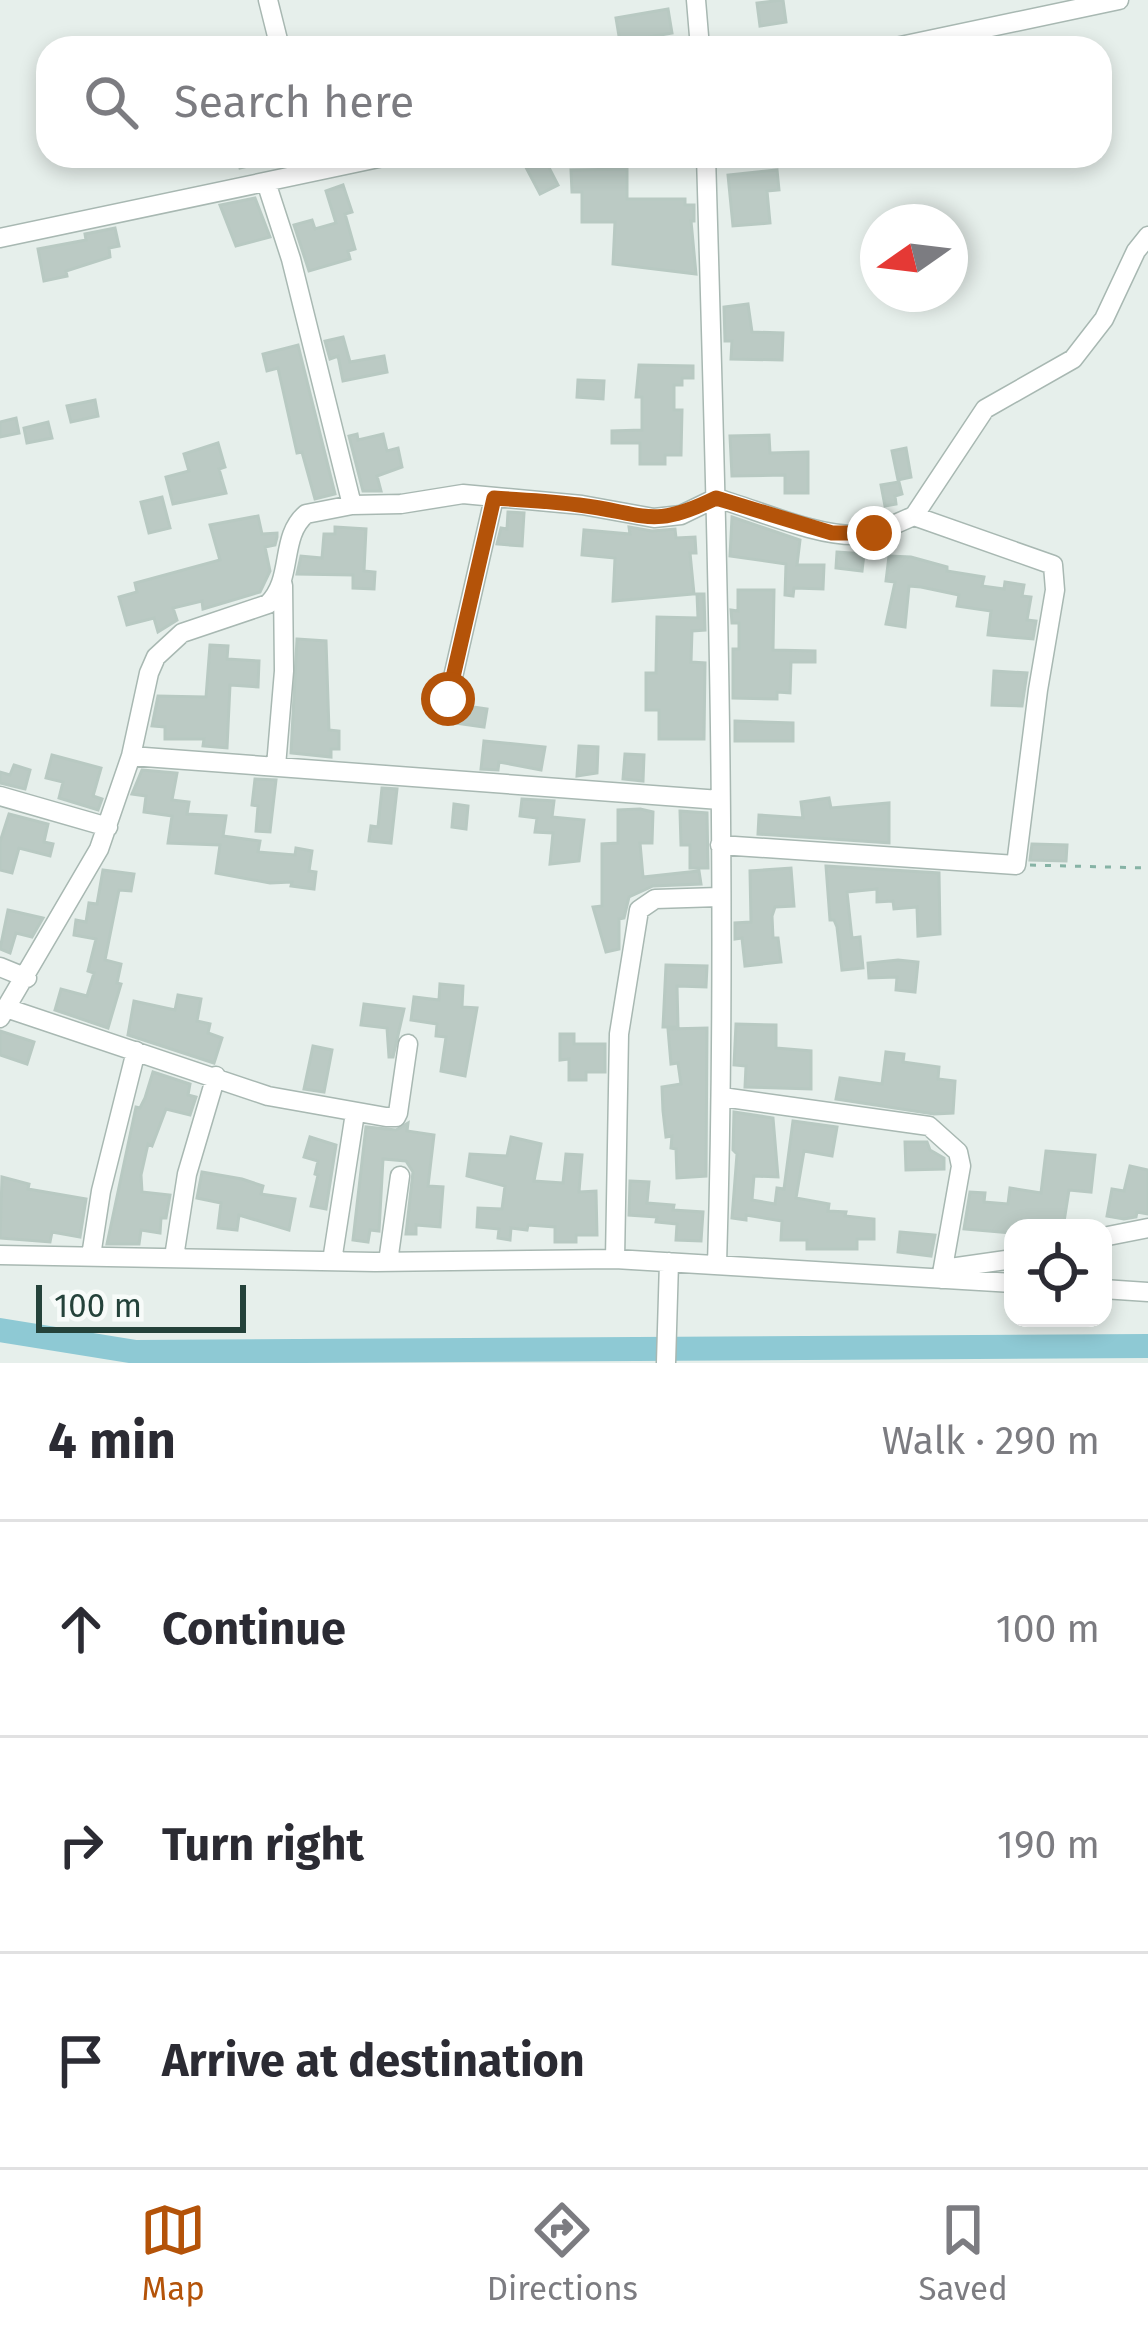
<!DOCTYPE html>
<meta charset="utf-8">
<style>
:root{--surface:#fff;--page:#f2f2f3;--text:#2b2b33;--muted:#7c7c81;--line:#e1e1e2;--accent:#b45309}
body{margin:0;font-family:"Fira Sans",sans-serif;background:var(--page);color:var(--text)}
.controls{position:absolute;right:36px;bottom:36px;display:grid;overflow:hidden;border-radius:24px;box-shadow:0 6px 18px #0003}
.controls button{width:108px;height:108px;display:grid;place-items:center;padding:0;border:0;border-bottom:3px solid var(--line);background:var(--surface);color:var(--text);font:60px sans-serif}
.compass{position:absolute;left:860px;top:204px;width:108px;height:108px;border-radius:50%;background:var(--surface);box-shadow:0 6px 18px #0003;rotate:256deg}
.scale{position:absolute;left:36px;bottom:30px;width:210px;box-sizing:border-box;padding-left:12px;border:6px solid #24423a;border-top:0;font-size:33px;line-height:42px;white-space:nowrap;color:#24423a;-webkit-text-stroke:9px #f7fbf9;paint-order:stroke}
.stop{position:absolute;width:36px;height:36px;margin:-27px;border:9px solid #b45309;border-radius:50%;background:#fff}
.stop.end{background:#b45309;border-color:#fff;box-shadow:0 3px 12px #0008}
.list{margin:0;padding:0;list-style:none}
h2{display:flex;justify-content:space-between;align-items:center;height:156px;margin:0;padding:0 48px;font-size:51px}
h2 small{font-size:39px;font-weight:400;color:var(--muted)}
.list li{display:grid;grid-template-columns:78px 1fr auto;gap:36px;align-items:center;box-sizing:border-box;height:216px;padding:0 48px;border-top:3px solid var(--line)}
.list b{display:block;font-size:45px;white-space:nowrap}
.list em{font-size:39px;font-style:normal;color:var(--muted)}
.icon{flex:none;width:66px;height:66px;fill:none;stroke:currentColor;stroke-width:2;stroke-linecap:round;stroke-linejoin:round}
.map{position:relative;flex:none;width:1148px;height:1363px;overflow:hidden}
.search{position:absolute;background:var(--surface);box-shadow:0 6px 18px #0003;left:36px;right:36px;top:36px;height:132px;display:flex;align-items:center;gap:30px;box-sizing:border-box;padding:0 42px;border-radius:36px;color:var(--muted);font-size:45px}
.sheet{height:804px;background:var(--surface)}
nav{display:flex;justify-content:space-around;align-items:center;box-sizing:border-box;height:168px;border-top:3px solid var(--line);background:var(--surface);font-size:33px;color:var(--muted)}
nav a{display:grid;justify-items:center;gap:6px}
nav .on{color:var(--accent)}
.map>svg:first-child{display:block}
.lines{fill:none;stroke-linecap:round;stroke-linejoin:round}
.river{stroke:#8ec9d4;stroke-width:24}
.building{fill:#bbcac4;stroke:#b8c9c2;stroke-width:3}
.minor-casing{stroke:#a8b8b2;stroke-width:21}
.path{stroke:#86b3a5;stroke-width:3;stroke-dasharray:6 9;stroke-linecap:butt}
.minor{stroke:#fff;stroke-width:18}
.route{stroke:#b45309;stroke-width:15}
</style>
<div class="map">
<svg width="1148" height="1363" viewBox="0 0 1148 1363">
<rect width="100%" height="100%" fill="#e6efeb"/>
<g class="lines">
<!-- river -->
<path class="river" d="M0 1330 136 1352 1148 1346"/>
</g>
<!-- building -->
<path class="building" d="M783 0 786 22 760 26 757 3Z
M668 9 672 33 620 42 616 18Z
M237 156H272L273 160 240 168Z
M520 156H543L558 185 540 194Z
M627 169V199H685V205H694V221H691L696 274 613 264 615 222H582V192H572L571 170Z
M777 170 779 190 767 191 770 223 733 226 728 175Z
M343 185 352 212 345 214 355 249 348 251 350 259 309 271 294 225 312 220 315 229 336 223 326 191Z
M255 198 270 237 236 246 220 205Z
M115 228 119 246 109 248 110 257 66 271 67 276 44 281 38 249 86 240 85 234Z
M748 304 752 332 783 333 782 360 731 359 732 341H725L724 307Z
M343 337 350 362 384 356 387 372 343 381 338 356 330 359 325 341Z
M298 345 335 494 315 499 302 452 297 453 278 368 267 371 263 354Z
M639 365 693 366V378H682V385H674V410H682L681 455H665V464H640V443H612V431L642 430V397H636Z
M578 380 604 381 603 399 577 397Z
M95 400 98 416 71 422 67 406Z
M16 418 19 433 0 437V422Z
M48 422 52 438 27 443 24 428Z
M357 434 358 440 383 434 387 451 398 448 402 467 377 476 381 491H363L349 436Z
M769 435 770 453 808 452V493H785V475L732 476 730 436Z
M218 443 225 467 219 469 226 493 173 504 166 477 189 471 184 454Z
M906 448 911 477 898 480 892 451Z
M899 482 902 494 895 496 896 504 885 506 881 485Z
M162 497 170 528 149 533 141 502Z
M508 512 524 513 522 546 497 544 501 528 507 529Z
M258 516 262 534 277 533V537L275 545 265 547 270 571 260 592 203 609 202 601 173 608 177 620 158 632 154 618 127 625 119 597 137 592 135 583 220 560 210 525Z
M732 517 800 540 797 565H824L823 589 794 588 793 596 785 595 786 564 730 556Z
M335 527 366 529 364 571 375 572 374 589 353 588V575L297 574 301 556 322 558 324 534H335Z
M629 527 652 531 675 529 676 538 695 537 696 553H690L694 594 613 601 615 558 582 555 584 530 630 534Z
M837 552 864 554 862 571 836 568Z
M889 556 911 557 947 567V571L984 577 982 586 1004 589 1005 582 1024 585 1022 596 1031 597 1027 620 1036 621 1033 639 988 635 991 611 957 606 959 595 921 587 909 586 905 627 886 624 895 582 886 581Z
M738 590H774L773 650 815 651V662H791L790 693 777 692V699L733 698V649H739V623H732L731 610 738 611Z
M697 594H704L705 630 692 631 691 662 705 663 704 739H659V710H646V673H656L657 617 698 618Z
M297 639 326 641 329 730 339 731V749H331V757L291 753Z
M210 645 228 646 227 659 259 661 258 687 230 685 227 748 203 746 204 739H165V727L152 726 158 696 206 697Z
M994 671 1027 673 1022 706 992 705Z
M460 705 487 709 484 727 448 722 450 712Z
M735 721 793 723V741H735Z
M484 741 545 747 541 770 499 762 498 770 481 769Z
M579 746 598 747 597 773 577 776Z
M625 754 644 755 643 781 623 779Z
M52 755 101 768 93 796 102 799 98 810 59 798 63 782 46 778Z
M14 765 30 770 25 789 0 783V772L10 775Z
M142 770 177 773 172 800 189 802 187 814 226 816 223 836 260 841 258 852 295 855 296 848 312 851 309 871 316 872 314 889 291 886 292 882 270 883 216 873 220 845 168 843 172 816 144 812 146 796 132 794Z
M255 779 276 780 270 832 256 831 258 806 252 805Z
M382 788 397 789 391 843 369 841 371 826 378 827Z
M829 798 831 808 889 803V843L758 834 759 815 803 818 801 802Z
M522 799 554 801 552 817 584 820 579 861 550 864 553 833 535 832 537 818 520 816Z
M454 804 468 806 466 829 452 827Z
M640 809 653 812 652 843H640L643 877 699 871 701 884 653 886 629 897 624 918 619 919V949L606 952 593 907 602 906V844L618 843V810Z
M680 811 707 813 708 868H690V845H681Z
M9 814 48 824 44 842 53 844 50 856 19 848 12 873 0 870V842Z
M1032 844 1067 845 1066 861 1030 860Z
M826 866 939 873 940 934 918 936 917 907 894 909 893 901 877 902V889L847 892 852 938 860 937 863 968 842 970 837 927 834 920H830Z
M791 868 794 906 775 907 772 916 773 938H778L781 962 745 966 742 938 735 939V923L751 922 750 871Z
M103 870 134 874 131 891 119 890 105 960 121 964 117 983 121 984 108 1028 55 1010 61 989 87 996 94 973 88 971 96 939 74 935 76 920 86 922 89 903 97 904Z
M8 910 43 918 32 937 16 933 10 953 0 949Z
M898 960 918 962 915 992 896 990 897 977 869 978 868 963Z
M666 965 707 966 706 987 677 986 678 1027H663Z
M440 984 463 986 462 1007 477 1008 465 1076 441 1071 446 1037 436 1036 437 1024 411 1020 414 997 439 1000Z
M178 995 201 999 197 1021 210 1024 208 1033 222 1038 214 1063 128 1035 134 1001 175 1010Z
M364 1004 404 1009 393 1057H389L387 1028 361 1025Z
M736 1024 776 1025V1048L811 1051V1089L745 1087 746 1066 734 1065Z
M707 1028 706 1176 677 1178 676 1149 671 1148 672 1136 666 1137 663 1111 662 1087 681 1084 678 1063 671 1064 668 1029Z
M0 1031 34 1042 27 1064 0 1055Z
M560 1034H574V1044H605V1072H586V1080H569V1059L560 1060Z
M313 1046 332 1050 324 1092 304 1089Z
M886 1052 904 1054 903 1062 939 1067 938 1079 955 1081 953 1113 934 1114 836 1099 840 1078 882 1084Z
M153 1072 190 1084 188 1095 196 1097 190 1115 166 1109 152 1146 148 1144 141 1175 142 1192 170 1195 166 1218H161L160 1233 141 1230 139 1244H107L136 1107 140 1108 145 1098Z
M734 1112 773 1118 778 1177 754 1176 752 1200 775 1204 777 1188 784 1189 793 1121 837 1127 832 1156 804 1151 796 1198 829 1204 828 1211 846 1212 845 1216 874 1219V1239H857V1249H807V1240H781L782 1221 746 1215V1220L732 1218 737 1154 733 1150Z
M408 1123 407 1131 434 1135 428 1186 443 1187 440 1227 416 1225V1234H406L413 1172 406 1161 383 1159 379 1231 370 1230 368 1242 353 1240 366 1127 396 1130Z
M310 1137 336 1145 326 1209 311 1206 318 1175 315 1174 318 1161 304 1157Z
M511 1137 541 1144 534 1181 563 1183 566 1154 582 1155 579 1192 596 1191 597 1235H576V1242H555V1227L528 1225 527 1230 511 1228 510 1240 498 1238 499 1229 477 1227 478 1208 502 1209 505 1186 467 1176 470 1154 507 1156Z
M905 1142H927L930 1150 944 1158V1169L906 1170Z
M1046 1151 1095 1155 1091 1192 1069 1190 1063 1228H1013V1233L964 1229 970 1192 985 1193 984 1202 1008 1204 1010 1188 1041 1193Z
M1130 1166 1148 1170V1214L1137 1212 1136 1217 1124 1219 1107 1216 1112 1189 1124 1191Z
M202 1172 242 1179 263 1186 261 1194 295 1199 289 1230 239 1215 237 1230 218 1228 221 1203 197 1198Z
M2 1177 29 1184 28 1189 86 1199 80 1237 52 1232 50 1242 0 1238Z
M630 1181 649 1182 647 1203 674 1205 673 1210 703 1212 701 1241 676 1240 677 1224 656 1222 657 1217 629 1215Z
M900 1232 935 1235 931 1256 898 1252Z"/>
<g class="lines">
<!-- minor casing -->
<g class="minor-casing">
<path id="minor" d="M268 0 280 48
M696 0 700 48
M891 48 1119 0
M706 156C717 525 728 895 717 1265
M266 182 291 259 352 505
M0 238 388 156
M914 516 985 409 1073 359 1104 319 1136 251 1148 236
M448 699 494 498
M131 756 720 800
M276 766 284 671 283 585
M0 796 108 827
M0 967 27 978
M9 1009 268 1096 386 1117H396L398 1113 408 1044
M0 1018 99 849 131 756 149 673 156 657 182 633 268 604C294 579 279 537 306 514L352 505 401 504 463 494 582 505 654 518 681 515 716 498C758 510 817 537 859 535 878 534 896 523 914 516L1053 565 1055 590 1038 690 1016 865 720 845
M722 1097 929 1126 958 1152 961 1166 941 1279
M1103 1237 1148 1228
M0 1255 375 1262 615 1259 1013 1283
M91 1256 101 1191 136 1051
M174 1257 187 1174 216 1076
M615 1259 619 1034 639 910 655 899 719 897
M332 1261 355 1113
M388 1262 400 1176
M943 1269 1013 1259
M1103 1289 1148 1292
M666 1363 669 1262"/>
</g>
<!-- path -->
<path class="path" d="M1030 865 1148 868"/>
<!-- minor -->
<use href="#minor" class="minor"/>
</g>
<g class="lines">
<!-- route -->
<path class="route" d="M448 699 494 498C522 500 551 501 579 505 645 513 651 530 716 498L832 533H874"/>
</g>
</svg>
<div class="controls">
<button><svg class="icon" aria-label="locate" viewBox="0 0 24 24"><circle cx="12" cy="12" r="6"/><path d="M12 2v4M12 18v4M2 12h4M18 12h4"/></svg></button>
</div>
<svg class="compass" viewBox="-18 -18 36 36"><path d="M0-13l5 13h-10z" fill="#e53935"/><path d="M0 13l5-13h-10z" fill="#7c7c81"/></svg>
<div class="scale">100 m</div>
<div class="stop" style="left:448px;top:699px"></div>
<div class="stop end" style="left:874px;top:533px"></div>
<div class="search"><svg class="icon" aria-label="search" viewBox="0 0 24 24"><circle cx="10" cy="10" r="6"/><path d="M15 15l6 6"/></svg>Search here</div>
</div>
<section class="sheet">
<h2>4 min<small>Walk · 290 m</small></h2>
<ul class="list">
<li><svg class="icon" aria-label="ahead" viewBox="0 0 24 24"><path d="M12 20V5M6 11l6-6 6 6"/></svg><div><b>Continue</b></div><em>100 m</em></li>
<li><svg class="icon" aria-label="right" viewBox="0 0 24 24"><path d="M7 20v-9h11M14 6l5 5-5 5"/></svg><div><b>Turn right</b></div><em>190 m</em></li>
<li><svg class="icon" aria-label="arrive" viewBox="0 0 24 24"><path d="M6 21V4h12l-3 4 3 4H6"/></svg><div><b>Arrive at destination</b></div></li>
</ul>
</section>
<nav>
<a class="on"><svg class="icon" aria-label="map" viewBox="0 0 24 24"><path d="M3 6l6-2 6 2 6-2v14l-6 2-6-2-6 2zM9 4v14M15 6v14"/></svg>Map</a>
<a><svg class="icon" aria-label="directions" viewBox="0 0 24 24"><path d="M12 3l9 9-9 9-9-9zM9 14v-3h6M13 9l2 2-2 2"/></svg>Directions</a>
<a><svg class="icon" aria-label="saved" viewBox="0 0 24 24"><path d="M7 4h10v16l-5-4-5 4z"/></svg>Saved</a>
</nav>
